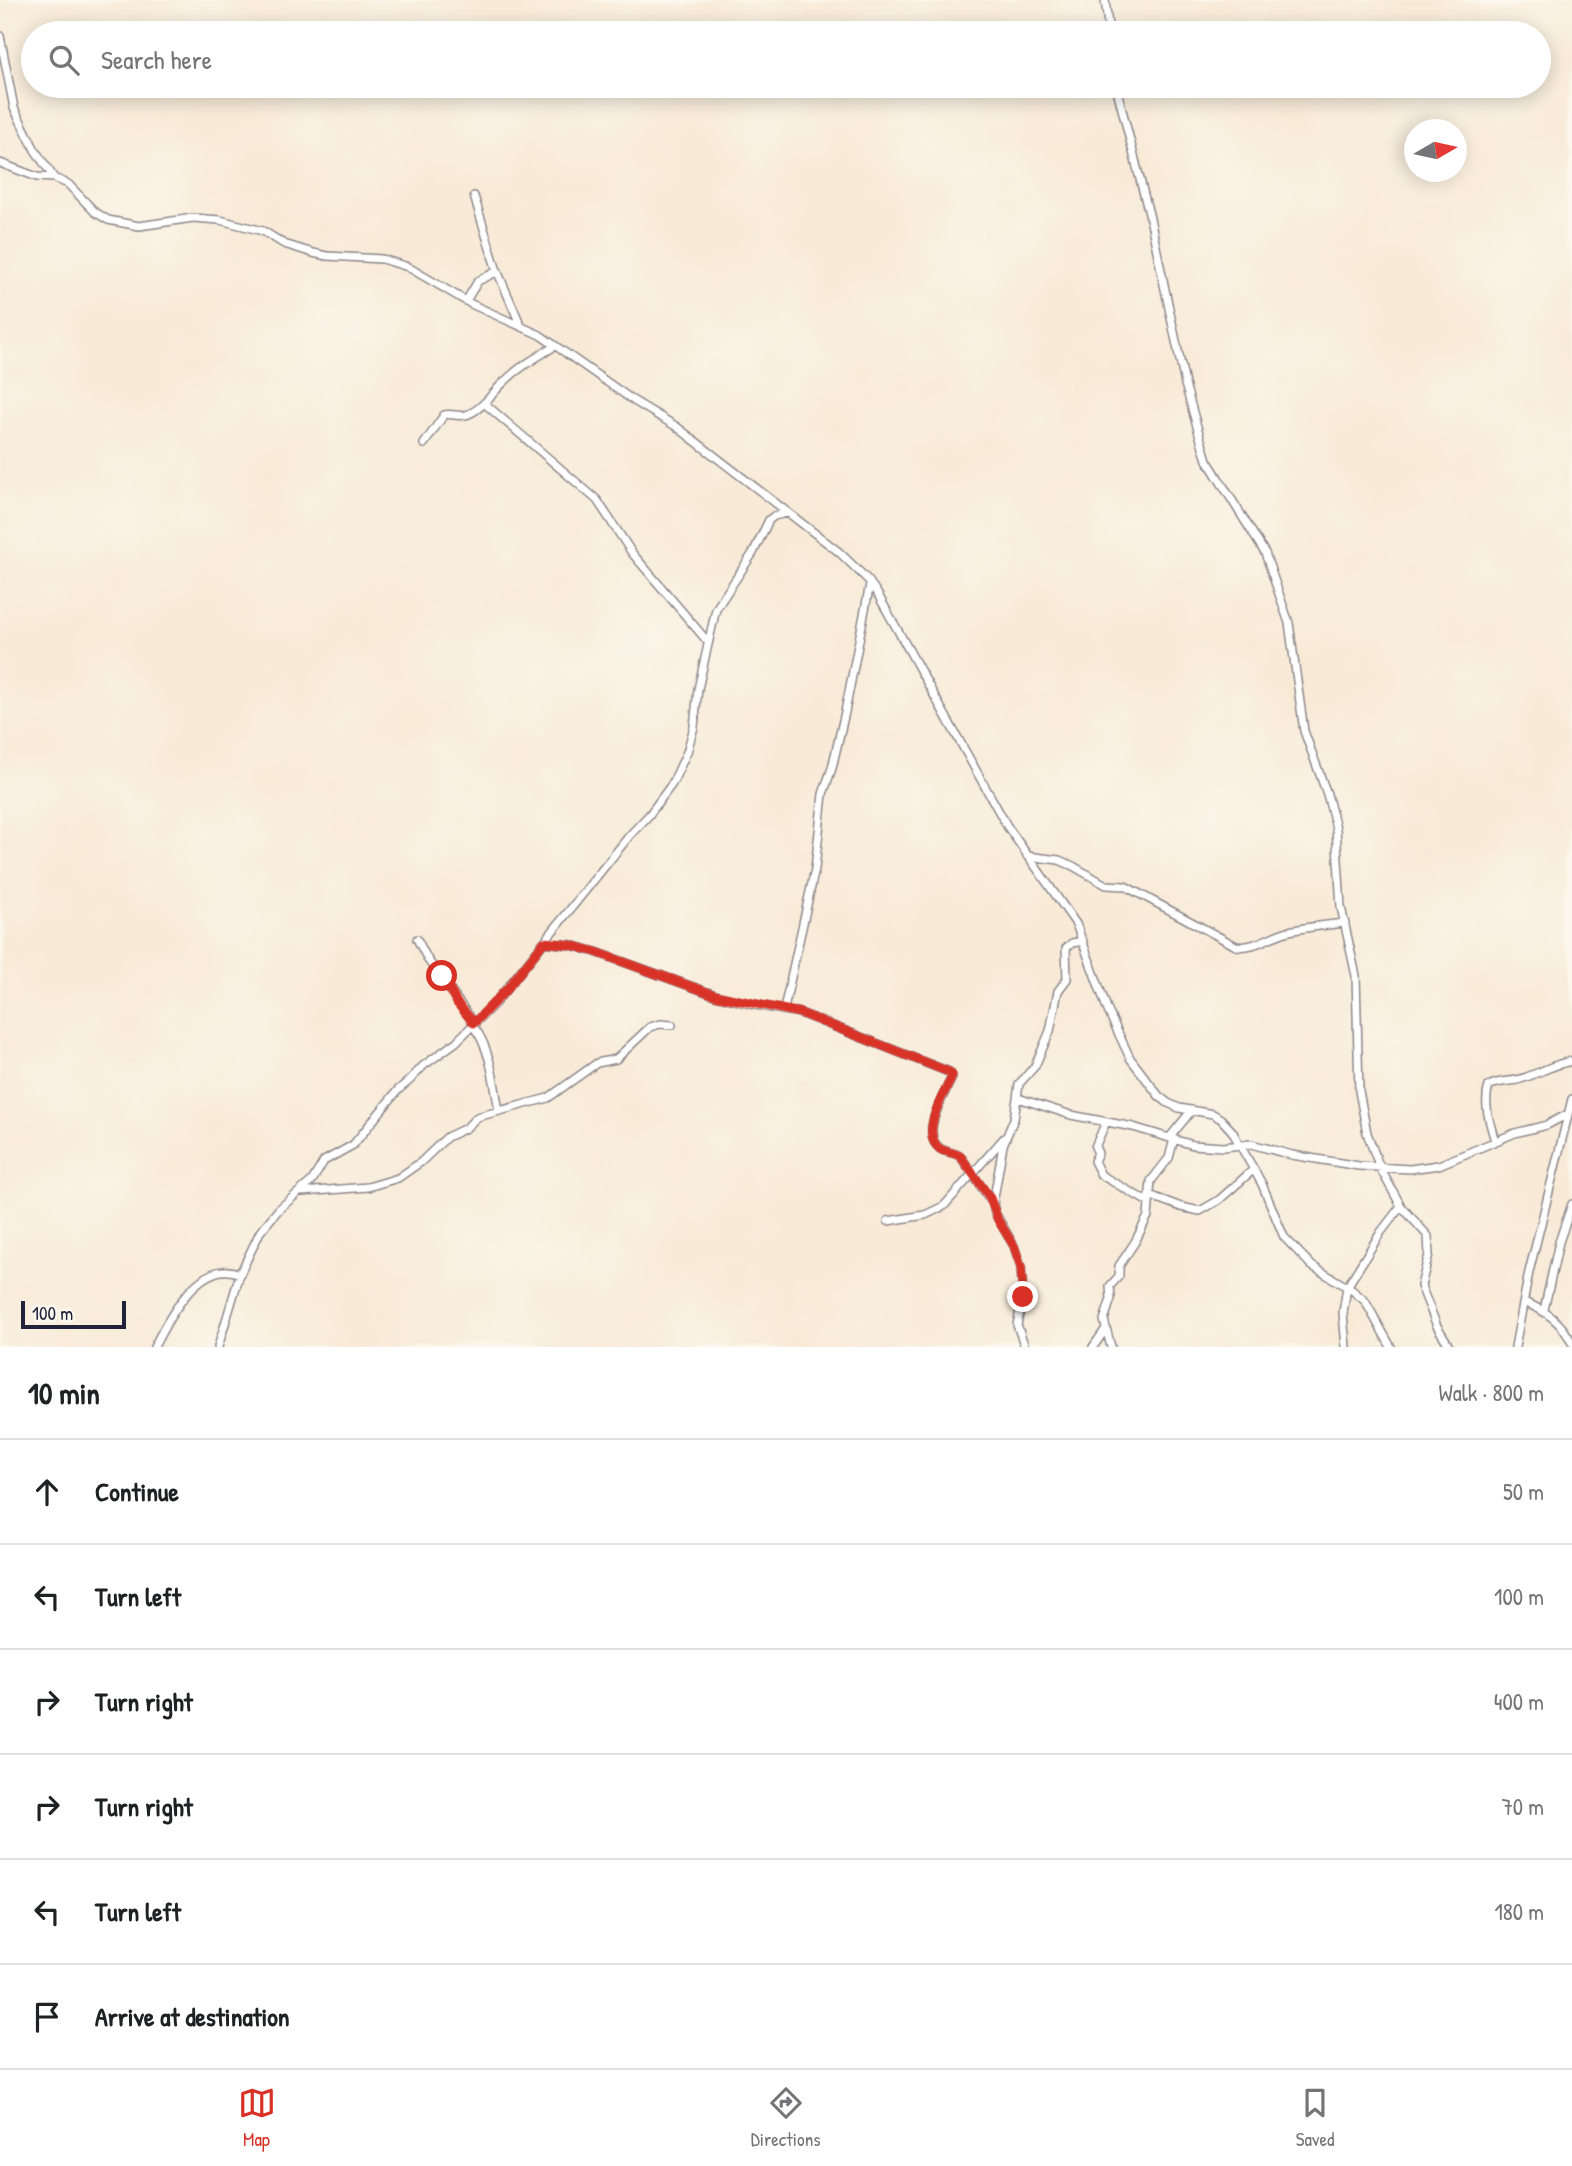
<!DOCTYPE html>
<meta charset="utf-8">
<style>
:root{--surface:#fff;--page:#f2f2f2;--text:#202124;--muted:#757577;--line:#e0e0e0;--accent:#d93025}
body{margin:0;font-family:"Patrick Hand",sans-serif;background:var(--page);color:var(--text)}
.compass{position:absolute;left:1404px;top:119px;width:63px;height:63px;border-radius:50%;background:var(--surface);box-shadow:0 4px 18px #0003;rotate:81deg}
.scale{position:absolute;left:21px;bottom:18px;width:105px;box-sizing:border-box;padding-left:7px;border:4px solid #22223b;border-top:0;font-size:19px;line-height:24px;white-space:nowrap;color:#22223b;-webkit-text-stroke:5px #fbf7ec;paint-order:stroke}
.stop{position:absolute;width:21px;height:21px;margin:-16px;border:5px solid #d93025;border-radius:50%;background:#fff}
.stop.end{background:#d93025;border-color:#fff;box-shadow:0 2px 7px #0008}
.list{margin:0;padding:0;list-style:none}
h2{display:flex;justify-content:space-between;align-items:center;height:91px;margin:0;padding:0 28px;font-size:30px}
h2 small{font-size:23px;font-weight:400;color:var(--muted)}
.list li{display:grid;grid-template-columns:46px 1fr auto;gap:21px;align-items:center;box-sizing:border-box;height:105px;padding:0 28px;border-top:2px solid var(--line)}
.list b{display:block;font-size:26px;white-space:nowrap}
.list em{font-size:23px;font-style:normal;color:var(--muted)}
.icon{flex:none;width:38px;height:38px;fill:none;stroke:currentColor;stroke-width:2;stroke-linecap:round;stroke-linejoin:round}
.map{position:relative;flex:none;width:1572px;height:1347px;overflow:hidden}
.search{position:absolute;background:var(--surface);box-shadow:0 4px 18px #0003;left:21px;right:21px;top:21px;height:77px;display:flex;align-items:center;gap:18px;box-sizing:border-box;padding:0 24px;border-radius:38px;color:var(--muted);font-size:26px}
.sheet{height:721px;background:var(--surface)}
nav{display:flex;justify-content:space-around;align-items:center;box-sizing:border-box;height:98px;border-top:2px solid var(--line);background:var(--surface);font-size:19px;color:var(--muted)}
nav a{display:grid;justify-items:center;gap:4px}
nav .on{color:var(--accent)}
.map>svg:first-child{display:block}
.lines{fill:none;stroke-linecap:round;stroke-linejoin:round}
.minor-casing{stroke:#8d8689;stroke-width:10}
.minor{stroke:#fff;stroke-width:7}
.route{stroke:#d93025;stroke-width:9}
</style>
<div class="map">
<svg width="1572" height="1347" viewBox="0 0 1572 1347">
<rect width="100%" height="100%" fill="#fbf7ec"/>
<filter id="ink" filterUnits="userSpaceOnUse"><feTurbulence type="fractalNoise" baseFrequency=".0143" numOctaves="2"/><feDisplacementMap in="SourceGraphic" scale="14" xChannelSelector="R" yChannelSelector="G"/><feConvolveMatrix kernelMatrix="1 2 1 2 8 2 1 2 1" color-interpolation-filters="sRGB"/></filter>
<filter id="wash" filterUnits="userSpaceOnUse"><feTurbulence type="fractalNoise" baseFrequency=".00686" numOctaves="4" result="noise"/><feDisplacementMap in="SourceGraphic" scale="28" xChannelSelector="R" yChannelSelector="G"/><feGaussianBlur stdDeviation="1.57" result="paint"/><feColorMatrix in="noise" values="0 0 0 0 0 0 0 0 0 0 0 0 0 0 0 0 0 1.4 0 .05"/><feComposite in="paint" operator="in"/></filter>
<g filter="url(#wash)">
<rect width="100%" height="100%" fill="#f8ead7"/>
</g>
<g filter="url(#ink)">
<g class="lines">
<!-- minor casing -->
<g class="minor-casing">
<path id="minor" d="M1105 0 1109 33
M0 36 14 108 35 150 54 178
M1116 86 1150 218 1185 384 1200 437 1207 460 1265 553 1289 623 1304 731 1327 794 1336 828 1341 907 1356 976 1359 1091 1367 1133 1380 1168 1401 1206 1428 1236 1429 1254 1421 1286 1437 1326 1450 1347
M0 163 37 177 54 178 68 184 95 212 108 220 139 226 193 218 220 220 263 231 284 244 313 253 327 256 382 259 408 267 471 304 540 335 634 401 677 427 839 552 868 580 877 593 1007 826 1076 924 1108 1011 1130 1058 1159 1096 1168 1103 1179 1108 1213 1114 1221 1119 1232 1131 1262 1184 1284 1237 1312 1266 1352 1290 1365 1301 1391 1347
M474 196 496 268 521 326
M466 301 478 281 498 271
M484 403 597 500 632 553 708 642
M424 444 444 415C451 413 459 417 466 415 482 410 492 393 504 382 519 367 537 357 555 346
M1027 856 1059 860 1073 866 1106 885 1125 886 1236 946C1255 949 1271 935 1289 931 1307 927 1326 925 1345 923
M417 939 428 960 474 1023
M544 942 571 945 596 952 715 995 750 1004 800 1013 949 1072 952 1077C945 1094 918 1135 941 1149 947 1153 955 1152 961 1157L993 1204
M784 1009 815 869 823 794 832 768 845 712 870 584
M473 1026C491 1048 494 1083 499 1111
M1018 1098 1071 1115 1133 1127 1193 1145 1223 1147 1251 1144 1292 1155 1359 1166 1410 1169 1439 1165 1515 1133 1547 1125 1568 1114
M1106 1122 1095 1147 1098 1153 1094 1161 1101 1175 1148 1202
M1170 1137 1192 1110
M1495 1141C1490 1124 1483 1103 1489 1086 1498 1081 1508 1082 1517 1080 1537 1075 1552 1064 1572 1061
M302 1192 368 1187 398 1178 421 1162 447 1137 466 1128 477 1117 548 1098 597 1063 616 1059 650 1027 660 1024 672 1025
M1149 1195 1181 1207 1200 1211 1219 1200 1254 1169
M888 1221 925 1215 944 1206 1004 1138
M1524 1302C1546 1311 1561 1321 1572 1343
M1544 1310 1559 1242 1572 1204
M154 1347C168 1319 201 1256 240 1274
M218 1347 240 1274 260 1232 269 1221 279 1209 312 1181 324 1161 353 1145 398 1090 410 1080 423 1066 456 1042 495 1003 630 835 649 815 672 784 687 752 694 727 698 689 716 609 753 553 769 520 774 516 787 513
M1025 1347 1017 1325 1023 1297 1021 1267 1014 1246 995 1213 993 1204 1003 1145 1014 1119 1019 1084 1035 1066 1050 1031 1058 991 1067 979 1066 948 1072 943 1083 941
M1093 1347 1105 1330
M1111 1347 1104 1320 1111 1299 1110 1286 1119 1276V1266L1135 1242 1148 1216 1151 1181 1169 1158 1174 1139
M1346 1347 1343 1313 1347 1287 1381 1232 1401 1206
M1515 1347 1529 1272 1572 1099"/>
</g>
<!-- minor -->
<use href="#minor" class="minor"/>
</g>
</g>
<g class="lines" filter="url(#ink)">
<!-- route -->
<path class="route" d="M442 976 457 1003 474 1023 506 990 544 942 571 945 596 952 715 995 800 1013 949 1072 952 1075 951 1079C943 1095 919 1134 940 1149 947 1153 955 1152 961 1157L990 1198 998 1220 1014 1246 1021 1267 1023 1297"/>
</g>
</svg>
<svg class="compass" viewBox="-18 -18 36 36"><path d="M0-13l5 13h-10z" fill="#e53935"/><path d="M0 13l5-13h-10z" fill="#757577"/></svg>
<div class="scale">100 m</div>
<div class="stop" style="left:442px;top:976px"></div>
<div class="stop end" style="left:1023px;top:1297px"></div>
<div class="search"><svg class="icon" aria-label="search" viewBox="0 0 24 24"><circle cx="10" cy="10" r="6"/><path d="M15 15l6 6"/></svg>Search here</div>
</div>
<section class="sheet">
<h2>10 min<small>Walk · 800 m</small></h2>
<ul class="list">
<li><svg class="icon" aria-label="ahead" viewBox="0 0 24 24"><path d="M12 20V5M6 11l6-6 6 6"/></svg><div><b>Continue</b></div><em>50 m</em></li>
<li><svg class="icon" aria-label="left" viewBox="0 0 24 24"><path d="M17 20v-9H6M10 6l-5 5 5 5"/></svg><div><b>Turn left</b></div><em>100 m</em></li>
<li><svg class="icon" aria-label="right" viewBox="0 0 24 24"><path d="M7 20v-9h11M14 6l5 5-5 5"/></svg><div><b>Turn right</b></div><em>400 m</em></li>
<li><svg class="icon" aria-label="right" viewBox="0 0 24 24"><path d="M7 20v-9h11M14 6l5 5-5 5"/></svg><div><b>Turn right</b></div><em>70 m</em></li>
<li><svg class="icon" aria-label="left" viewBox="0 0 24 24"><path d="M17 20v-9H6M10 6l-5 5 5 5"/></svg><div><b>Turn left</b></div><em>180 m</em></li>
<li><svg class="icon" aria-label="arrive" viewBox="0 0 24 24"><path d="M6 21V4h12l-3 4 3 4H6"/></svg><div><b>Arrive at destination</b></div></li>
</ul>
</section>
<nav>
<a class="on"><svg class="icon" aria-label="map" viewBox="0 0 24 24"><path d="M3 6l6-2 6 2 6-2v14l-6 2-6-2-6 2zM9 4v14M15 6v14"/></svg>Map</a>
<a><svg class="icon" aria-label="directions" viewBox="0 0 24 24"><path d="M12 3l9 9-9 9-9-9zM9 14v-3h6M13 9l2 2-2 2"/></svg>Directions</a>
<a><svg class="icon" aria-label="saved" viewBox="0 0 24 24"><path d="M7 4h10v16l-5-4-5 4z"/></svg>Saved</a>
</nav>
